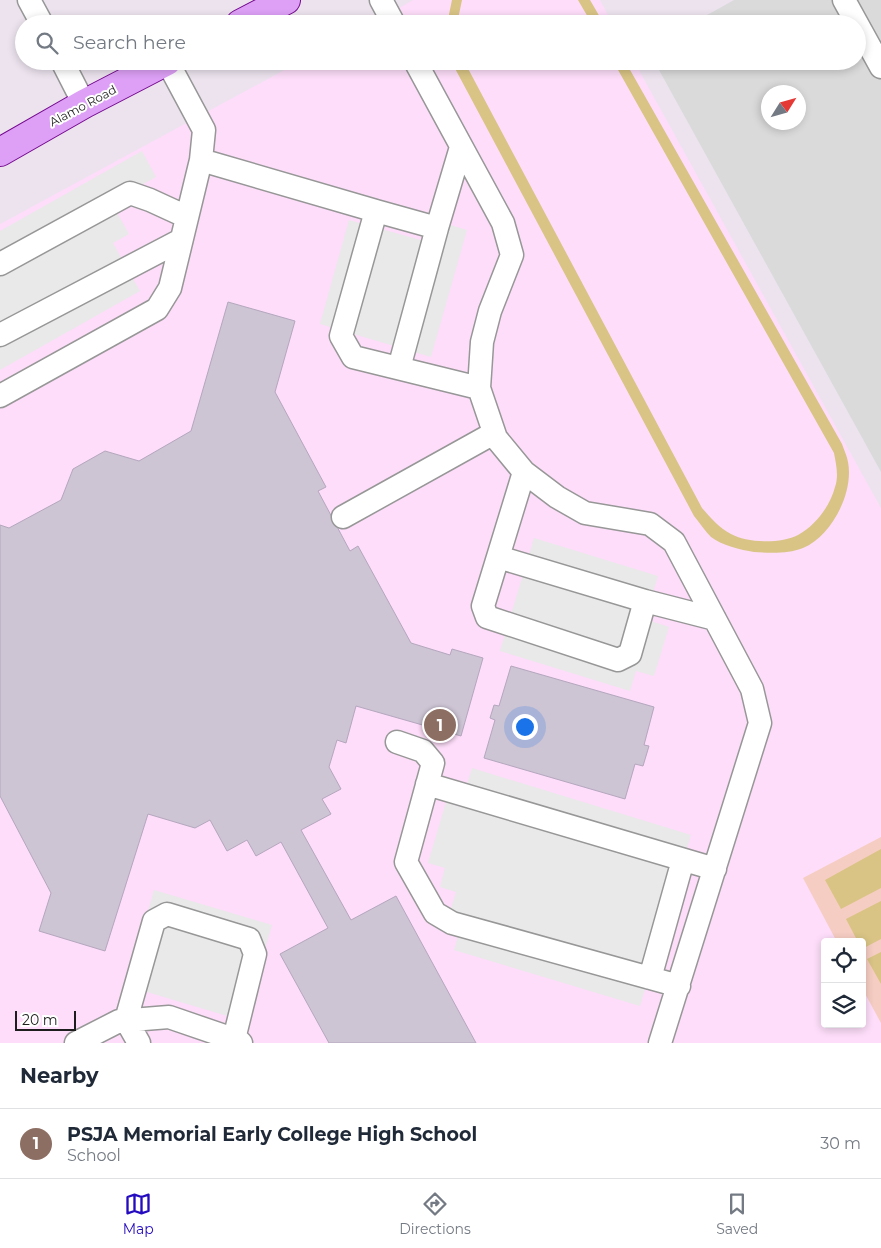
<!DOCTYPE html>
<style>
:root{--surface:#fff;--page:#f6f6f7;--text:#1f2937;--muted:#747a83;--line:#e0e1e3;--accent:#240bbf}
body{margin:0;font-family:Montserrat,sans-serif;background:var(--page);color:var(--text)}
.controls{position:absolute;right:15px;bottom:15px;display:grid;overflow:hidden;border-radius:5px;box-shadow:0 2px 8px #0003}
.controls button{width:45px;height:45px;display:grid;place-items:center;padding:0;border:0;border-bottom:1px solid var(--line);background:var(--surface);color:var(--text);font:25px sans-serif}
.compass{position:absolute;left:761px;top:85px;width:45px;height:45px;border-radius:50%;background:var(--surface);box-shadow:0 2px 8px #0003;rotate:53deg}
.scale{position:absolute;left:15px;bottom:12px;width:61px;box-sizing:border-box;padding-left:5px;border:2px solid #1d1d1d;border-top:0;font-size:14px;line-height:18px;white-space:nowrap;color:#1d1d1d;-webkit-text-stroke:4px #fff;paint-order:stroke}
.you{position:absolute;left:524px;top:726px;width:18px;height:18px;margin:-12px;border:4px solid #fff;border-radius:50%;background:#1a73e8;box-shadow:0 0 0 8px #1a73e833}
.badge{display:grid;place-items:center;width:32px;height:32px;border-radius:50%;background:var(--accent);color:#fff;font-size:16px;font-weight:700}
.pin{position:absolute;translate:-50% -50%;border:2px solid #fff;box-shadow:0 1px 5px #0006}
.list{margin:0;padding:0;list-style:none}
h2{display:flex;justify-content:space-between;align-items:center;height:65px;margin:0;padding:0 20px;font-size:21px}
h2 small{font-size:16px;font-weight:400;color:var(--muted)}
.list li{display:grid;grid-template-columns:32px 1fr auto;gap:15px;align-items:center;box-sizing:border-box;height:70px;padding:0 20px;border-top:1px solid var(--line)}
.list b{display:block;font-size:19px;white-space:nowrap}
.list p{margin:0;font-size:16px;white-space:nowrap;color:var(--muted)}
.list em{font-size:16px;font-style:normal;color:var(--muted)}
.icon{flex:none;width:28px;height:28px;fill:none;stroke:currentColor;stroke-width:2;stroke-linecap:round;stroke-linejoin:round}
.map{position:relative;flex:none;width:881px;height:1043px;overflow:hidden}
.search{position:absolute;background:var(--surface);box-shadow:0 2px 8px #0003;left:15px;right:15px;top:15px;height:55px;display:flex;align-items:center;gap:12px;box-sizing:border-box;padding:0 18px;border-radius:28px;color:var(--muted);font-size:19px}
.sheet{height:135px;background:var(--surface)}
nav{display:flex;justify-content:space-around;align-items:center;box-sizing:border-box;height:70px;border-top:1px solid var(--line);background:var(--surface);font-size:14px;color:var(--muted)}
nav a{display:grid;justify-items:center;gap:2px}
nav .on{color:var(--accent)}
.map>svg:first-child{display:block}
.residential{fill:#dadadb;fill-rule:evenodd}
.education{fill:#fdddf9;fill-rule:evenodd}
.park{fill:#f6cdc2}
.pitch{fill:#d9c485}
.parking{fill:#e9e9e9}
.building{fill:#cdc4d4;stroke:#b4a7be}
.lines{fill:none;stroke-linecap:round;stroke-linejoin:round}
.minor-casing{stroke:#979797;stroke-width:25}
.major-casing{stroke:#74088d;stroke-width:30}
.minor{stroke:#fff;stroke-width:22}
.major{stroke:#dda0f6;stroke-width:28}
.labels{text-anchor:middle;stroke-width:4;stroke-linejoin:round;paint-order:stroke}
.street-label{font-size:12px;fill:#1d1d1d;stroke:#fff}
</style>
<div class="map">
<svg width="881" height="1043" viewBox="0 0 881 1043">
<rect width="100%" height="100%" fill="#ece3ee"/>
<!-- residential -->
<path class="residential" d="M734 0H881V472L654 61H857V24H691ZM768 92H798V122H768Z"/>
<!-- education -->
<path class="education" d="M413 0H600L613 24H371Z
M301 61H634L881 508V1043H0V224ZM825 942H862V1024H825Z"/>
<!-- park -->
<path class="park" d="M881 837V1023L862 988V942H837L803 878Z"/>
<!-- pitch -->
<path class="pitch" d="M452 0H462L457 24H447Z
M578 0H590L604 24H592Z
M451 61H464L702 508C711 518 719 528 731 534 747 543 781 544 798 535 816 525 830 506 835 487 839 476 836 464 834 453L613 61H625L842 444C844 450 847 456 848 462 854 492 832 536 803 548 788 554 770 553 754 552 741 550 721 545 711 537 705 531 700 523 694 516Z
M881 849V888L841 909 825 880Z
M881 901V939L862 949V942H858L846 919Z
M881 952V984L867 959Z"/>
<!-- parking -->
<path class="parking" d="M142 151 156 177 111 202 129 234 113 243 140 291 0 370V231Z
M430 219 467 230 431 357 320 324 349 220 424 241Z
M534 538 658 576 645 619 669 627 654 676 636 671 630 691 500 651Z
M472 768 691 835 640 1006 454 950 459 933 445 928 456 892 440 887 445 868 428 863 446 802 460 807Z
M154 890 272 925 244 1021 127 986Z"/>
<!-- building -->
<path class="building" d="M228 302 295 321 275 392 326 487 318 491 350 551 358 546 411 643 450 655 452 649 483 658 461 736 356 706 346 743 337 740 329 767 341 789 322 799 331 814 301 830 351 920 396 896 476 1043H329L280 954 328 928 281 842 256 856 247 840 227 851 210 820 195 828 148 814 105 951 39 931 51 893 0 796V525L9 528 61 500 73 469 105 451 139 461 191 431Z
M511 666 654 707 644 745 649 746 643 766 635 764 625 799 484 758 495 720 490 718 494 705 499 706Z"/>
<g class="lines">
<!-- minor casing -->
<g class="minor-casing">
<path id="minor" d="M29 0 42 24
M381 0 394 24
M844 0 881 67
M62 61 84 104
M167 61 204 130 201 160 376 211
M415 61 503 223 512 255 490 311 482 342 479 388 496 438 524 472 557 497 585 513 650 524 674 542 752 689 760 723 660 1043
M461 147 437 228 376 211 341 336 353 357 479 388
M0 264 130 193 150 200 187 217
M0 335 181 240
M399 368 437 228
M0 396 157 309 170 288 201 160
M343 517 494 433
M498 557 645 601 630 654 618 660 487 617 483 606 524 472
M645 601 715 619
M397 742 423 751 433 763 406 862 435 913 452 923 679 986
M427 784 715 869
M650 978 683 860
M76 1043 119 1021 169 1017 239 1041 241 1043
M139 1043 126 1020 154 921 167 914 249 939 255 954 234 1039"/>
</g>
<!-- major casing -->
<g class="major-casing">
<path id="major" d="M240 24 286 0
M0 152 84 104 167 61"/>
</g>
<!-- minor -->
<use href="#minor" class="minor"/>
<!-- major -->
<use href="#major" class="major"/>
</g>
<g class="labels">
<!-- street labels -->
<g class="street-label">
<text transform="translate(83 106) rotate(-28)" y="4">Alamo Road</text>
</g>
</g>
</svg>
<div class="controls">
<button><svg class="icon" aria-label="locate" viewBox="0 0 24 24"><circle cx="12" cy="12" r="6"/><path d="M12 2v4M12 18v4M2 12h4M18 12h4"/></svg></button>
<button><svg class="icon" aria-label="layers" viewBox="0 0 24 24"><path d="M12 4l9 5-9 5-9-5zM3 14l9 5 9-5"/></svg></button>
</div>
<svg class="compass" viewBox="-18 -18 36 36"><path d="M0-13l5 13h-10z" fill="#e53935"/><path d="M0 13l5-13h-10z" fill="#747a83"/></svg>
<div class="scale">20 m</div>
<div class="you"></div>
<div class="pin badge" style="left:440px;top:725px;background:#8d6e63">1</div>
<div class="search"><svg class="icon" aria-label="search" viewBox="0 0 24 24"><circle cx="10" cy="10" r="6"/><path d="M15 15l6 6"/></svg>Search here</div>
</div>
<section class="sheet">
<h2>Nearby<small></small></h2>
<ul class="list">
<li><span class="badge" style="background:#8d6e63">1</span><div><b>PSJA Memorial Early College High School</b><p>School</p></div><em>30 m</em></li>
</ul>
</section>
<nav>
<a class="on"><svg class="icon" aria-label="map" viewBox="0 0 24 24"><path d="M3 6l6-2 6 2 6-2v14l-6 2-6-2-6 2zM9 4v14M15 6v14"/></svg>Map</a>
<a><svg class="icon" aria-label="directions" viewBox="0 0 24 24"><path d="M12 3l9 9-9 9-9-9zM9 14v-3h6M13 9l2 2-2 2"/></svg>Directions</a>
<a><svg class="icon" aria-label="saved" viewBox="0 0 24 24"><path d="M7 4h10v16l-5-4-5 4z"/></svg>Saved</a>
</nav>
